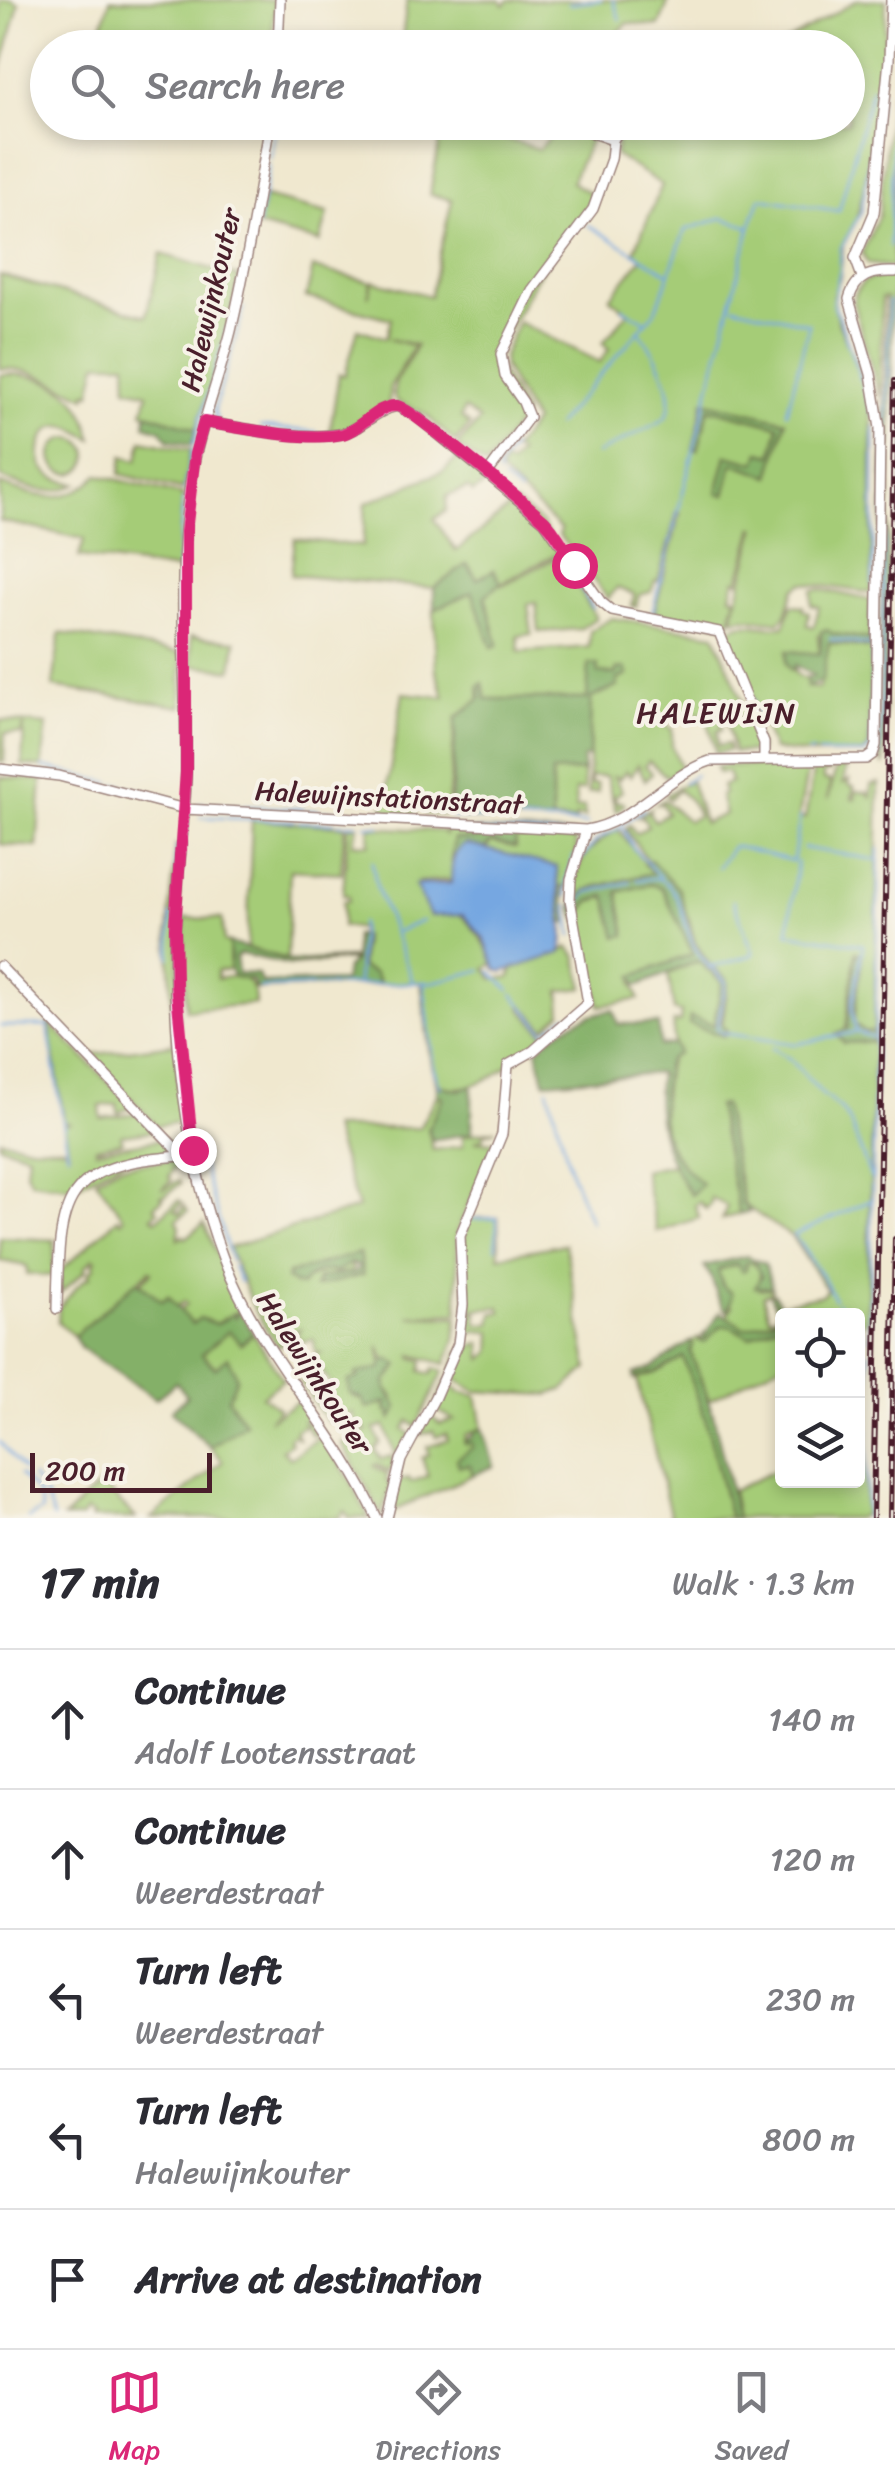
<!DOCTYPE html>
<meta charset="utf-8">
<style>
:root{--surface:#fff;--page:#f7f7f7;--text:#2b2b33;--muted:#7c7c81;--line:#e1e1e2;--accent:#db2777}
body{margin:0;font-family:Sriracha,sans-serif;background:var(--page);color:var(--text)}
.controls{position:absolute;right:30px;bottom:30px;display:grid;overflow:hidden;border-radius:10px;box-shadow:0 5px 15px #0003}
.controls button{width:90px;height:90px;display:grid;place-items:center;padding:0;border:0;border-bottom:2px solid var(--line);background:var(--surface);color:var(--text);font:50px sans-serif}
.scale{position:absolute;left:30px;bottom:25px;width:182px;box-sizing:border-box;padding-left:10px;border:5px solid #4a1f2b;border-top:0;font-size:28px;line-height:35px;white-space:nowrap;color:#4a1f2b;-webkit-text-stroke:8px #f7f3e8;paint-order:stroke}
.stop{position:absolute;width:30px;height:30px;margin:-22px;border:8px solid #db2777;border-radius:50%;background:#fff}
.stop.end{background:#db2777;border-color:#fff;box-shadow:0 2px 10px #0008}
.list{margin:0;padding:0;list-style:none}
h2{display:flex;justify-content:space-between;align-items:center;height:130px;margin:0;padding:0 40px;font-size:42px}
h2 small{font-size:32px;font-weight:400;color:var(--muted)}
.list li{display:grid;grid-template-columns:65px 1fr auto;gap:30px;align-items:center;box-sizing:border-box;height:140px;padding:0 40px;border-top:2px solid var(--line)}
.list b{display:block;font-size:38px;white-space:nowrap}
.list p{margin:0;font-size:32px;white-space:nowrap;color:var(--muted)}
.list em{font-size:32px;font-style:normal;color:var(--muted)}
.icon{flex:none;width:55px;height:55px;fill:none;stroke:currentColor;stroke-width:2;stroke-linecap:round;stroke-linejoin:round}
.map{position:relative;flex:none;width:895px;height:1518px;overflow:hidden}
.search{position:absolute;background:var(--surface);box-shadow:0 5px 15px #0003;left:30px;right:30px;top:30px;height:110px;display:flex;align-items:center;gap:25px;box-sizing:border-box;padding:0 35px;border-radius:55px;color:var(--muted);font-size:38px}
.sheet{height:830px;background:var(--surface)}
nav{display:flex;justify-content:space-around;align-items:center;box-sizing:border-box;height:140px;border-top:2px solid var(--line);background:var(--surface);font-size:28px;color:var(--muted)}
nav a{display:grid;justify-items:center;gap:5px}
nav .on{color:var(--accent)}
.map>svg:first-child{display:block}
.green{fill:#a5cc77;stroke:#787651;stroke-width:2.5;fill-rule:evenodd}
.forest{fill:#84b068;stroke:#67684a;stroke-width:2.5;fill-rule:evenodd}
.water{fill:#76a7e1;stroke:#606386;stroke-width:2.5}
.lines{fill:none;stroke-linecap:round;stroke-linejoin:round}
.stream{stroke:#76a7e1;stroke-width:2.5}
.minor-casing{stroke:#9d847d;stroke-width:12}
.minor{stroke:#fff;stroke-width:9}
.rail-casing{stroke:#4a1f2b;stroke-width:6}
.rail{stroke:#f7f3e8;stroke-width:2.5;stroke-dasharray:8;stroke-linecap:butt}
.route{stroke:#db2777;stroke-width:12}
.labels{text-anchor:middle;stroke-width:8;stroke-linejoin:round;paint-order:stroke}
.street-label{font-size:28px;fill:#4a1f2b;stroke:#f7f3e8}
.neighbourhood-label{font-size:30px;letter-spacing:2.5px;fill:#4a1f2b;stroke:#f7f3e8}
</style>
<div class="map">
<svg width="895" height="1518" viewBox="0 0 895 1518">
<rect width="100%" height="100%" fill="#f7f3e8"/>
<filter id="ink" filterUnits="userSpaceOnUse"><feTurbulence type="fractalNoise" baseFrequency=".01" numOctaves="2"/><feDisplacementMap in="SourceGraphic" scale="20" xChannelSelector="R" yChannelSelector="G"/><feConvolveMatrix kernelMatrix="1 2 1 2 8 2 1 2 1" color-interpolation-filters="sRGB"/></filter>
<filter id="wash" filterUnits="userSpaceOnUse"><feTurbulence type="fractalNoise" baseFrequency=".0048" numOctaves="4" result="noise"/><feDisplacementMap in="SourceGraphic" scale="40" xChannelSelector="R" yChannelSelector="G"/><feGaussianBlur stdDeviation="2.25" result="paint"/><feColorMatrix in="noise" values="0 0 0 0 0 0 0 0 0 0 0 0 0 0 0 0 0 1.4 0 .05"/><feComposite in="paint" operator="in"/></filter>
<g filter="url(#wash)">
<rect width="100%" height="100%" fill="#f0e8cf"/>
<!-- green -->
<path class="green" d="M0 0H12L19 4 0 75Z
M110 0H275L272 47H162L102 26Z
M407 0H501L504 5 509 0H669L659 26 628 23 603 47 401 48Z
M857 0H886L884 57 865 184 856 221 843 245 840 277 833 296 838 322 860 371 872 418V593L803 583 794 589 786 615 779 622 743 618 732 620 756 528 754 527 739 581 735 580 731 595 736 597 729 625 654 614 680 513 677 512 658 581H655L651 592 639 595 636 607 632 606 634 594 617 588 608 599 559 535 561 530 500 472 504 462 510 465 519 453 513 450 534 422 504 367 503 357 518 322 600 362 609 349 603 343 628 312 610 298 642 258 634 252 662 185 615 155 617 140 626 123 848 122V48L777 47ZM709 408 785 421 770 476 733 463 725 495 727 455 757 463 772 455 779 426Z
M891 94H895L893 267 868 264 862 253 879 215Z
M443 123H490L486 133 539 149 561 125 593 134 571 182 595 196 537 276 502 341 495 361 524 415 486 466 457 446 480 420 464 409 461 418 470 425 455 442 424 413 396 401C387 381 410 365 416 345L389 339 414 346 390 387 389 403 347 430 330 431 339 374 345 375 358 329 386 338 391 319 306 297 313 268 371 282 368 297 373 281 430 296 452 200 430 194Z
M264 197 328 213 320 242 258 226Z
M161 254 239 277 224 340 197 429 143 412 148 393 127 388 126 363H98L91 393 86 392V397C57 385 33 367 0 369V275L146 316Z
M893 276 884 766 879 755 886 298H882L880 398 853 302C857 280 872 275 893 276Z
M0 375C24 372 61 381 76 401 85 412 89 426 93 439 84 435 72 426 62 426 41 425 33 458 46 471 53 480 66 481 77 484 49 498 27 488 0 477Z
M52 456a18 18 0 1 1 36 0a18 18 0 1 1-36 0Z
M142 440 191 450 183 490 120 474 123 456 138 460Z
M459 457 491 481 473 493 468 488 447 496 446 511 434 519 456 551 515 503 541 522 559 553 501 583 502 585 560 556 596 618 580 629 539 632 536 603 528 604 532 634 518 636 519 652 589 647 590 631 612 618 715 634 748 715H720L722 730 717 731 718 746 728 744 730 750 716 753 706 714 679 713 678 717 668 716 667 727 672 728V746L681 768 667 777 649 761 645 765 652 773 645 780 638 765 630 776 626 771 619 779 613 775 622 791 614 797 618 803 622 801 625 805 616 811 606 776 590 777 591 784H597L598 792 588 793 591 698 618 686 616 674 597 673 589 665 588 699H485L479 685 480 699 456 718 447 815 425 814 426 801 421 800V797L410 795 409 805 416 806V814L383 812 403 693 445 697 436 672 434 610 473 591 492 647 498 644 485 596 500 583 477 579 467 564 434 588 291 575 295 539 363 546 366 503 444 471Z
M98 475 183 495 178 570 79 557 84 539 0 521V484C36 498 68 506 98 475Z
M819 589 871 600 870 639 834 634 818 636 820 654 788 651 790 669 802 678 807 677V687L819 688 829 643 871 648 869 748 863 753 809 754 773 750 729 636 732 628C748 619 766 630 784 626L792 605 803 606V610L809 612 807 625 814 627 819 607 811 605 812 590Z
M60 633 181 653 182 707 53 687Z
M191 636 236 641 232 670 192 665Z
M732 719 750 720 760 748 758 752H734L727 722Z
M0 720 47 725 42 767 22 765 24 725 21 734 5 733 4 762H0Z
M731 765 808 767 799 817 805 819 814 767H829V772H823V780L830 781 828 800 836 768H846L843 783 849 780 848 785 854 787 852 799H855L856 791 868 793 871 797V785L879 783 874 1031 865 1032 854 1023 856 952 844 1043 874 1041 867 1321 858 1325V1316L784 1315 780 1304 822 1295 827 1290 792 1237 744 1205 723 1106 739 1214 722 1219 727 1206 711 1198V1203L706 1209 699 1202 695 1205 699 1218 657 1232 643 1170 673 1164 685 1187 702 1184C666 1152 658 1134 664 1086 666 1070 667 1061 677 1049L674 1044 673 1022H680L681 1012 674 1011 668 974 698 961 722 982 714 1025 689 1023 722 1027 728 982 710 965 695 943 689 919 651 861 649 862 625 829 630 825 636 834 648 826 643 817H638L651 808 649 813 655 821 667 813 662 804H657L664 800 688 821 698 816C694 803 688 798 678 790L669 799 666 795 690 780 704 823 725 814 720 795 724 794 722 786 731 782 728 772 718 773 716 767Z
M583 771 584 790 575 791 576 809 584 807 585 818 576 816V821L552 820V772Z
M0 777 42 780 37 847 0 844Z
M252 820 345 826 341 873 290 870 287 959 247 948Z
M348 826H358L353 843 369 844 370 827 443 831 445 836 446 828 480 830V838L454 839 452 884 447 880 419 882C452 906 479 925 494 963L486 968 493 979 511 977 512 969 561 953 568 947 576 955 584 988 560 991 562 1013 545 1028 523 1005 521 1008 545 1035C516 1060 478 1099 437 1085L430 1058 421 982 379 984 378 979 360 967 363 936 359 935 361 929 342 926 343 901H348L349 896 343 895Z
M618 829 653 873 595 887 573 907C576 862 580 853 618 829Z
M515 837 574 838 577 849 567 888 562 887 567 922 562 923 556 867 484 849 492 842 516 847Z
M176 845 179 846 178 1094 181 1122 157 1126 90 1055 174 1044 168 932Z
M651 884 662 888 667 893 693 954 633 982 639 999 600 1006 579 917 589 902 607 896 617 936 626 935 618 892Z
M184 918 222 919 224 942 229 943 230 970 217 971V979C238 974 254 973 255 1004L186 1010Z
M49 1022 132 1106 118 1113 117 1104 100 1106 101 1118 137 1113 154 1131 121 1135 122 1142 96 1147V1150L164 1139 175 1152 122 1161 73 1187 31 1181 26 1172 28 1154 0 1145V1139L30 1146 65 1147 69 1155 64 1124 69 1123 64 1121Z
M437 1095 444 1097 428 1128 433 1150 463 1146V1135L496 1130 484 1133V1138L475 1141 496 1142 457 1231 458 1313 409 1316 458 1317 455 1340 446 1364 412 1355 413 1358 423 1361 421 1371 432 1374 434 1368 444 1371 416 1427 409 1421 404 1429 411 1434 396 1456 385 1426 374 1429 381 1443 375 1450 381 1459 391 1456 394 1463 389 1472 377 1464 374 1466 388 1475 386 1481 391 1484 382 1515 342 1443 366 1432 365 1428 357 1430 353 1413 328 1422 310 1396 331 1384 322 1371 307 1381 311 1387H317L308 1393 300 1381 315 1371 309 1359 321 1353 315 1352 314 1339 301 1342 297 1334 300 1329 286 1333 281 1326 275 1331 283 1344 277 1346 254 1309 228 1248 358 1208 332 1128H419ZM359 1254 363 1275 316 1286 319 1278 352 1272 353 1266 344 1265 336 1272 325 1270 295 1285 288 1274ZM379 1345 385 1360H390L397 1369 386 1381 387 1390 394 1397 391 1418 384 1403 367 1408 362 1399 355 1397 357 1374 383 1368Z
M180 1159 169 1176 171 1180 162 1190 179 1180 181 1183 165 1196H161L163 1199 154 1206 158 1211 152 1217 156 1220 179 1200 182 1203 175 1210 180 1213 184 1206 188 1211 177 1220 180 1227 178 1239 183 1235 186 1238 204 1223 240 1310 215 1324H192L180 1310 187 1304 185 1301 177 1307 169 1296 162 1302 140 1283 152 1272 150 1270 74 1336 58 1323 59 1307C70 1297 80 1279 90 1277L88 1274 95 1267 93 1264 96 1260 94 1258 85 1267 86 1270 60 1293V1271L118 1218 121 1221 124 1218 96 1179 120 1166Z
M468 1218H498L499 1256 565 1244 588 1369 563 1390 548 1395 475 1391 450 1376 459 1351 481 1343 482 1359 491 1352 492 1332 471 1331 465 1344 469 1313 477 1312V1324H491L493 1313 501 1312 500 1307 467 1310 463 1242Z
M0 1237 55 1240 53 1276 27 1274V1266L0 1261Z
M750 1261 759 1269 760 1289 772 1288V1296L770 1293 763 1296 769 1317 776 1316 774 1320 744 1328 727 1315 732 1307 717 1270Z
M782 1320V1363L709 1400 690 1351 693 1345 690 1342 699 1338 700 1341 720 1325 727 1323 741 1333 780 1323Z
M229 1331 241 1344 253 1333 283 1380 262 1396 279 1409 269 1420 298 1401 308 1417 303 1421 305 1424 311 1420 319 1432 313 1436 305 1425 295 1431 298 1438 293 1435 289 1438 291 1443 282 1449 290 1458 321 1436 351 1481 369 1518H349L345 1511 339 1518H151L223 1461 210 1447 245 1423 227 1399V1358L216 1368 202 1354Z
M683 1357 705 1418 730 1518H671L637 1379 657 1372Z
M447 1380 459 1392 477 1396 483 1428 466 1435V1444L472 1442C475 1453 471 1464 473 1475L391 1512 396 1482 409 1478 411 1482 428 1476 422 1458 429 1455 427 1447 448 1440 446 1434 436 1437 433 1431 419 1435 430 1415 440 1424 454 1420 433 1408Z
M866 1422 865 1514 857 1518H737L732 1491 782 1467V1480H858V1429Z
M101 1483 136 1518H91L93 1515 86 1511 81 1518H64Z"/>
<!-- forest -->
<path class="forest" d="M704 401 786 421 770 476 733 463 725 495 717 493 727 455 756 463 760 452 772 455 779 426 709 408 698 450 693 449Z
M147 413 197 429 192 445 169 440 161 430 145 425Z
M467 564 477 579 494 570 501 583 485 596 498 645 492 647 472 592 434 610V588Z
M827 630 834 634 870 639 871 648 829 643 822 681 807 687V677L814 676 795 665V669H790L786 663 787 651 820 654 821 631Z
M589 664 598 665V673L615 674 617 669 625 668 628 675 617 680 618 686 591 698 589 757 583 758V771L552 772V822L461 818 451 806 456 718 480 699 479 685 483 683 486 699H587Z
M480 830 574 834 569 839 516 837 515 848 492 842 484 849 466 844 451 860 454 839 480 838Z
M651 860 679 890 695 943 710 965 727 979 721 1023 728 1033 724 1036 689 1024 690 1017 714 1025 722 982 698 961 637 986 633 976 693 954 662 888 650 884 618 892 626 935 617 937 606 896 589 902 577 918 573 907 585 891 595 887 652 873 644 864Z
M355 935 363 936 360 967 375 974 379 984 255 989 253 980 234 977 230 970 229 943 292 961 351 958 354 961ZM241 954 291 965 350 960 351 963 346 968 344 981 261 983 258 974 238 973 236 957Z
M856 952 862 954 854 1023 865 1032 874 1031V1041L844 1043 836 1034 847 1029Z
M613 1010 618 1024H658L660 1046 674 1044 678 1053 669 1059 666 1067C659 1123 657 1145 702 1184L691 1195C664 1157 653 1119 659 1073L545 1082 537 1050C560 1028 581 1015 613 1010Z
M437 1085 459 1090 472 1085V1133L432 1140 428 1129 443 1097 437 1095Z
M723 1105 743 1205 751 1211 739 1214 717 1106Z
M359 1253 363 1275 315 1287 319 1278 357 1272 358 1266 351 1263 336 1272C320 1269 310 1273 301 1286L286 1279 288 1274Z
M747 1256 765 1264 772 1288 755 1287 761 1276 754 1262 745 1263 746 1270 742 1272 737 1264 718 1270 722 1285 732 1294 728 1312C715 1303 716 1279 704 1266Z
M137 1281 162 1301 168 1296 192 1324 200 1318 216 1324 233 1314 235 1317 240 1310 253 1333 241 1344 229 1331 202 1354 215 1368 228 1357 237 1377 228 1399 245 1423 210 1447 171 1411 187 1396 176 1382 156 1399 81 1348 74 1336Z
M774 1294 784 1311 780 1323 750 1337C722 1323 727 1318 704 1343L700 1341 720 1312 744 1328 774 1320 778 1311 770 1296Z
M690 1342 693 1345 690 1351 713 1414 737 1518H730L705 1418 683 1357 657 1372 634 1379V1374L650 1369Z
M390 1360 399 1365 386 1381 387 1390 398 1408 391 1419 389 1410 386 1411 387 1402 367 1408 362 1399 350 1394 348 1381 358 1378 356 1374 382 1368V1361Z
M483 1428 494 1466 473 1475 470 1465 459 1466 457 1459 473 1447 472 1443 465 1444 464 1441 474 1436 473 1432Z"/>
<!-- water -->
<path class="water" d="M466 844 557 867C556 893 569 932 561 953L502 972 496 969 484 939 463 915 430 916 415 885 451 883C452 868 450 852 466 844Z"/>
<g class="lines">
<!-- stream -->
<path class="stream" d="M613 0 620 20
M569 4 601 0
M270 158 275 130
M258 225 269 164
M588 225 668 273
M890 246 894 96
M734 306 809 324 787 412
M623 308 647 322
M224 341 227 328
M873 414 833 301 840 271 841 248 861 212 881 92
M217 420 214 411 244 308
M556 426 656 311 685 230 722 218 750 227 760 198 839 211 872 88
M260 427 317 432
M193 445 222 345
M597 454 663 420C683 399 654 351 640 332
M499 475 497 469 512 448
M503 480 519 493
M184 490 192 450
M561 555 593 608
M178 569 183 500
M873 586 874 426
M652 614 750 228
M830 639 873 646
M752 700 758 715
M808 753 813 752
M818 753 864 754 871 748 873 602
M880 755 889 301
M43 767 111 783
M684 782 695 775
M116 784 167 798
M200 804 304 809
M309 810H319
M324 811 353 812
M357 812 376 813
M201 817 294 821
M451 817 514 820
M520 821 587 824
M299 822 335 823
M339 824H345
M348 824H358
M622 824 644 809
M366 825 380 826
M452 830 574 836
M600 838 622 827 634 849 660 877
M804 848 877 860
M582 858 597 840
M372 862 377 888 413 982
M797 862 788 933 863 945 852 1009 856 1032
M718 867 733 846 793 861 800 817
M175 869 177 846
M637 880 657 878C683 887 682 925 694 946 703 962 713 970 726 982L717 1029 722 1033 796 1044 856 1032 873 1037
M566 897V881L574 856
M567 905 572 936
M575 906 588 892 631 882
M396 932 422 921
M582 943 585 956
M170 958 171 915
M709 968 752 955 753 952 733 901
M490 971 510 990
M357 985 361 922
M424 985 434 1070 440 1087
M260 988 433 982 482 970
M513 994 545 1032
M0 1026H48L68 1154
M549 1029 568 1015
M772 1048 790 1059 823 1095 840 1108 850 1122 871 1178
M548 1089 572 1175 591 1223
M201 1160 231 1261
M471 1219 497 1218 496 1248
M233 1266 240 1282
M834 1299 824 1279 794 1235 872 1200
M837 1303 848 1316
M858 1330 859 1334
M869 1339 879 849
M0 1442 24 1471
M20 1475 38 1494 42 1511 28 1518
M32 1477 45 1494 53 1518
M866 1518 869 1352"/>
</g>
</g>
<g filter="url(#ink)">
<g class="lines">
<!-- minor casing -->
<g class="minor-casing">
<path id="minor" d="M278 48 280 0
M270 122C259 192 247 263 231 331 218 382 198 432 190 484 176 579 187 677 186 772 186 825 176 877 175 930 172 1037 185 1158 223 1258 259 1354 335 1426 377 1518
M560 122 613 140 611 159 593 209 532 290 501 354 505 376 523 402 529 417 487 474 545 522 601 602 612 611 719 632 764 743V758
M613 140 624 122
M862 277 855 258 874 213 889 60 891 0
M204 422C244 428 300 441 340 434 361 430 375 410 397 406L416 416 487 474
M0 769 59 776 185 809 586 830C634 823 665 776 710 761L866 759 873 754 876 745 880 428 871 374 849 299C856 275 872 271 895 272
M0 966 183 1156
M57 1309C59 1198 60 1164 183 1156
M387 1518 401 1460 435 1397 458 1344 463 1305 460 1236 502 1134 508 1065 533 1051 588 1003 570 899 571 879 586 830"/>
</g>
<!-- minor -->
<use href="#minor" class="minor"/>
<!-- rail casing -->
<g class="rail-casing">
<path id="rail" d="M873 1518 895 381
M890 1518 895 1239"/>
</g>
<!-- rail -->
<use href="#rail" class="rail"/>
</g>
</g>
<g class="lines" filter="url(#ink)">
<!-- route -->
<path class="route" d="M193 1150 176 984 175 928 186 772V532L195 454 204 422C240 428 308 442 343 434 361 429 378 404 397 406 411 408 527 505 544 520 557 533 565 549 574 565"/>
</g>
<g class="labels">
<!-- street labels -->
<g class="street-label">
<text transform="translate(210 300) rotate(-77)" y="10">Halewijnkouter</text>
<text transform="translate(389 797) rotate(3)" y="10">Halewijnstationstraat</text>
<text transform="translate(315 1372) rotate(57)" y="10">Halewijnkouter</text>
</g>
<!-- neighbourhood labels -->
<g class="neighbourhood-label">
<text x="717" y="723">HALEWIJN</text>
</g>
</g>
</svg>
<div class="controls">
<button><svg class="icon" aria-label="locate" viewBox="0 0 24 24"><circle cx="12" cy="12" r="6"/><path d="M12 2v4M12 18v4M2 12h4M18 12h4"/></svg></button>
<button><svg class="icon" aria-label="layers" viewBox="0 0 24 24"><path d="M12 4l9 5-9 5-9-5zM3 14l9 5 9-5"/></svg></button>
</div>
<div class="scale">200 m</div>
<div class="stop" style="left:574px;top:565px"></div>
<div class="stop end" style="left:193px;top:1150px"></div>
<div class="search"><svg class="icon" aria-label="search" viewBox="0 0 24 24"><circle cx="10" cy="10" r="6"/><path d="M15 15l6 6"/></svg>Search here</div>
</div>
<section class="sheet">
<h2>17 min<small>Walk · 1.3 km</small></h2>
<ul class="list">
<li><svg class="icon" aria-label="ahead" viewBox="0 0 24 24"><path d="M12 20V5M6 11l6-6 6 6"/></svg><div><b>Continue</b><p>Adolf Lootensstraat</p></div><em>140 m</em></li>
<li><svg class="icon" aria-label="ahead" viewBox="0 0 24 24"><path d="M12 20V5M6 11l6-6 6 6"/></svg><div><b>Continue</b><p>Weerdestraat</p></div><em>120 m</em></li>
<li><svg class="icon" aria-label="left" viewBox="0 0 24 24"><path d="M17 20v-9H6M10 6l-5 5 5 5"/></svg><div><b>Turn left</b><p>Weerdestraat</p></div><em>230 m</em></li>
<li><svg class="icon" aria-label="left" viewBox="0 0 24 24"><path d="M17 20v-9H6M10 6l-5 5 5 5"/></svg><div><b>Turn left</b><p>Halewijnkouter</p></div><em>800 m</em></li>
<li><svg class="icon" aria-label="arrive" viewBox="0 0 24 24"><path d="M6 21V4h12l-3 4 3 4H6"/></svg><div><b>Arrive at destination</b></div></li>
</ul>
</section>
<nav>
<a class="on"><svg class="icon" aria-label="map" viewBox="0 0 24 24"><path d="M3 6l6-2 6 2 6-2v14l-6 2-6-2-6 2zM9 4v14M15 6v14"/></svg>Map</a>
<a><svg class="icon" aria-label="directions" viewBox="0 0 24 24"><path d="M12 3l9 9-9 9-9-9zM9 14v-3h6M13 9l2 2-2 2"/></svg>Directions</a>
<a><svg class="icon" aria-label="saved" viewBox="0 0 24 24"><path d="M7 4h10v16l-5-4-5 4z"/></svg>Saved</a>
</nav>
